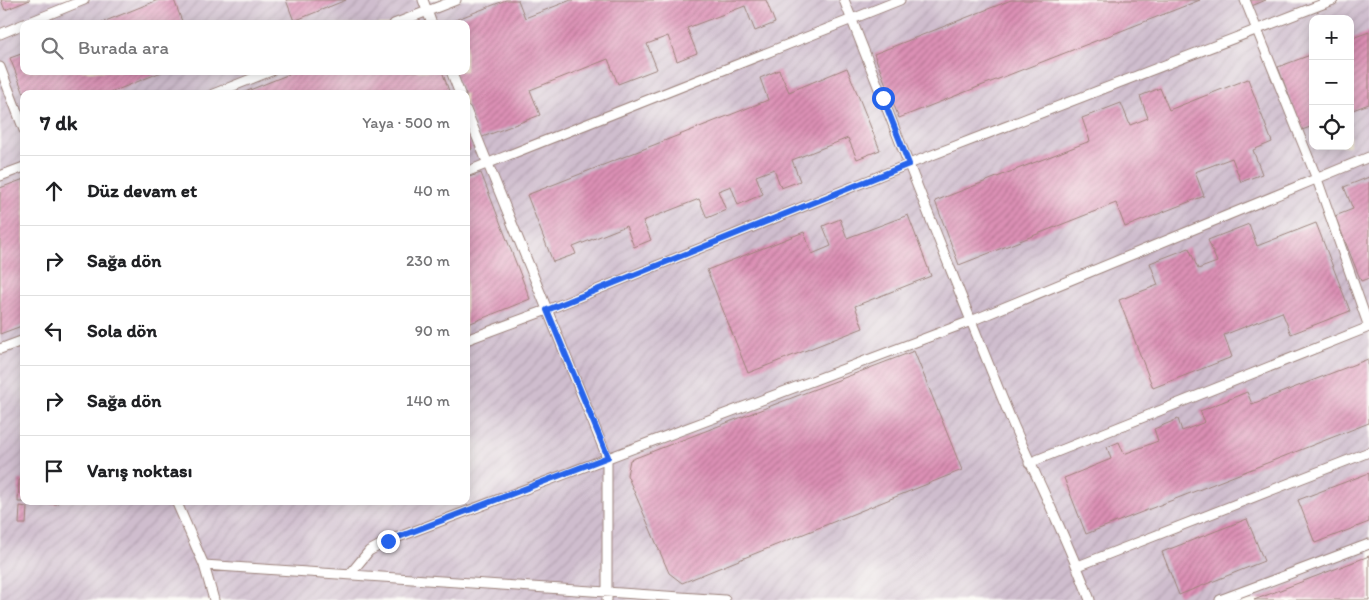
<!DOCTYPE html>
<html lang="tr">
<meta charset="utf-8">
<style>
:root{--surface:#fff;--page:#f6f6f6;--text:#202124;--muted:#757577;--line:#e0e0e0}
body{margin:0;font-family:Itim,sans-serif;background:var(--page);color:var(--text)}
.controls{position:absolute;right:15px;top:15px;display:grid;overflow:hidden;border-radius:10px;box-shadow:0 2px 12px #0003}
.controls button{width:45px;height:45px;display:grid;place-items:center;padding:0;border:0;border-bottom:1px solid var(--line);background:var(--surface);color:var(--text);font:25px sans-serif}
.stop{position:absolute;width:15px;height:15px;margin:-11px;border:4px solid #2563eb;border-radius:50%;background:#fff}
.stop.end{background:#2563eb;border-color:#fff;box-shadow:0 1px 5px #0008}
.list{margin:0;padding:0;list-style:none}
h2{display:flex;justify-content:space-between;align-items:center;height:65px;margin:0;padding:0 20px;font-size:21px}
h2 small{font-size:16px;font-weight:400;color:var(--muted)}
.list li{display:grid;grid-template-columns:32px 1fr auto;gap:15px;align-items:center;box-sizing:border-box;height:70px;padding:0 20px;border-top:1px solid var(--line)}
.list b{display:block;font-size:19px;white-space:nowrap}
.list em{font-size:16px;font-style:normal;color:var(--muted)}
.icon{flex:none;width:28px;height:28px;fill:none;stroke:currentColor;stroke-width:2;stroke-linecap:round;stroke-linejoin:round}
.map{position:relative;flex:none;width:1369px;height:600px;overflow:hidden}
.search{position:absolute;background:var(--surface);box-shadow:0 2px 12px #0003;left:20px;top:20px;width:450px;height:55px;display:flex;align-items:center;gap:12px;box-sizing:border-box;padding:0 18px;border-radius:10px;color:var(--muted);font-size:19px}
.panel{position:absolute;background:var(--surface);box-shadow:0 2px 12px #0003;left:20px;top:90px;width:450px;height:415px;border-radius:10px}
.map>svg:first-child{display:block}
.industrial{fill:url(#industrial-furrows);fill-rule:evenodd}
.building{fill:url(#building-hatch)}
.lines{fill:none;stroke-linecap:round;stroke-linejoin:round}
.street-casing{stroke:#9d837c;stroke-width:11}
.street{stroke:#fff;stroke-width:9}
.route{stroke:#2563eb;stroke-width:6}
</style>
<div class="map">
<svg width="1369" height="600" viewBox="0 0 1369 600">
<defs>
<pattern id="industrial-furrows" width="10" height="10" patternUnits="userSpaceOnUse" patternTransform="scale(1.25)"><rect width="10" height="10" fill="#cfbdce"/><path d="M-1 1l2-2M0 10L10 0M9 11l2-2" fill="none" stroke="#b3a2b1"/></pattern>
<pattern id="building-hatch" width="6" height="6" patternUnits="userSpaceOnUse" patternTransform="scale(1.25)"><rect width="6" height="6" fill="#dc90b5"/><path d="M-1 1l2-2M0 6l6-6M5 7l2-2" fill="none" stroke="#b47593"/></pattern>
</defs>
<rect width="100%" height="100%" fill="#fdfcf7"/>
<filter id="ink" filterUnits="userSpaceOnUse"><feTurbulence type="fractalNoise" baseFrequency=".02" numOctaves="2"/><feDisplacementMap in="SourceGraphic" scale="10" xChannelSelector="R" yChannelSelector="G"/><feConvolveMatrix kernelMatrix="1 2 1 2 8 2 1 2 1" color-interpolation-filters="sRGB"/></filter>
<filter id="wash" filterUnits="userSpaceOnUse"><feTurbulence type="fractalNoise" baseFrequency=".0096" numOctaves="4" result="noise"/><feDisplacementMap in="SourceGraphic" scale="20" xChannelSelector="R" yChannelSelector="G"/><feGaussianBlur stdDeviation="1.12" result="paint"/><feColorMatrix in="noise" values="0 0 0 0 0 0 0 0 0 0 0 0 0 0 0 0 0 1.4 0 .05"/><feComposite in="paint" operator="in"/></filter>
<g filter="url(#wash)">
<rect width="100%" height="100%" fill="#f0e7cc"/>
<!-- industrial -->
<path class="industrial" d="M0 0H1369V600H0ZM1313 19H1350V146H1313ZM24 24H466V71H24ZM24 94H466V501H24Z"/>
<g id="blocks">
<!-- building -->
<path class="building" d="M1 0H30L5 10Z
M158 0H174L183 24H98Z
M286 0H346L294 21Z
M506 0H518L525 18 571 0H766L775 23 755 31 745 6 687 28 697 53 677 61 668 36 647 44 657 69 618 84 608 59 530 90 540 115 480 138 466 102V94H463L454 71H466V24H445Z
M1011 0H1200L899 118 874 54Z
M1247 0H1266L1249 7Z
M1369 32V104L1350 111V39Z
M24 53V71H164L107 94H24L10 58Z
M1313 54V126L1302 130 1278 67Z
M847 68 880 150 857 159 848 138 792 160 800 181 781 188 774 169 756 176 763 194 738 205 731 186 718 191 726 210 707 218 699 199 643 221 651 240 634 247 626 226 573 247 576 254 553 262 527 195 768 100 760 78 779 70 789 92Z
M297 71H442L450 94H240Z
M1248 79 1272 142 1253 150 1262 174 1241 182 1232 158 1195 172 1204 196 1125 227 1116 203 959 265 935 201 1090 141 1082 118 1121 103 1130 125 1148 118 1140 96 1160 88 1169 110Z
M466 135 472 149 466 151Z
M481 173 530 299 466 325V178Z
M1369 177V278L1361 281 1335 216 1353 209 1344 187Z
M24 179V325L0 334V188Z
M908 215 931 276 855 306 863 328 748 373 707 270 804 232 812 254 831 246 823 226 840 219 847 238Z
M1316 223 1350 311 1291 334 1282 312 1224 335 1232 357 1153 388 1119 300 1158 285 1150 263 1189 248 1198 269 1217 262 1208 240 1249 224 1257 246Z
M914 351 962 470 682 583 669 573 627 475 630 460Z
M1368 359 1369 423 1086 534 1064 478 1111 459 1107 447 1119 442 1124 454 1158 441 1154 429 1178 419 1182 431 1205 422 1200 411 1247 392 1252 404Z
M1369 473V522L1315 543 1298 500Z
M19 480H24V502H18Z
M34 501H57V504L34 503Z
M20 506 27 507 26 524H19Z
M1247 519 1264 561 1179 595 1162 552Z
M1369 556V600H1254Z"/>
</g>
</g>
<g filter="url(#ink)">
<use href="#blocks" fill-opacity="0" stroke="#9d837c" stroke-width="1"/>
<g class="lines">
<!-- street casing -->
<g class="street-casing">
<path id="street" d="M423 0 432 24
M844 0C899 139 953 278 1010 417 1036 478 1067 538 1090 600
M1245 0 1317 179 1369 327
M25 24 84 0
M394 24 456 0
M0 34 24 24
M0 67 24 130
M451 71 460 94
M213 94 271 71
M466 110 607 457V600
M466 172 900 0
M0 176 24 167
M466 340 547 310 909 164 1333 0
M0 349 24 340
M1029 463 1369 327
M176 501 204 565 214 600
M204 565 725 600
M1078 566 1369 452
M350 574 369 551 388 541 971 321 1369 157
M1220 600 1369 544"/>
</g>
<!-- street -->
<use href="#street" class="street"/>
</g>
</g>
<g class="lines" filter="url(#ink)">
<!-- route -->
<path class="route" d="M388 541 608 457 547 310 909 164 883 98"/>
</g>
</svg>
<div class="controls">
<button>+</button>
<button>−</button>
<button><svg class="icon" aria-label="locate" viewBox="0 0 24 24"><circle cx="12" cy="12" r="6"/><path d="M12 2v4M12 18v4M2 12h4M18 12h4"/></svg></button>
</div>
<div class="stop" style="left:883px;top:98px"></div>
<div class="stop end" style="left:388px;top:541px"></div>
<div class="search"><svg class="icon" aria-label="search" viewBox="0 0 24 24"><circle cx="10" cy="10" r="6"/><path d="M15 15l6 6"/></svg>Burada ara</div>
<section class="panel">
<h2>7 dk<small>Yaya · 500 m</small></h2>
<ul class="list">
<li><svg class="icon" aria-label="ahead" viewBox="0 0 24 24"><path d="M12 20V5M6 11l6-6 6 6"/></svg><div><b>Düz devam et</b></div><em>40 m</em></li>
<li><svg class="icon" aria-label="right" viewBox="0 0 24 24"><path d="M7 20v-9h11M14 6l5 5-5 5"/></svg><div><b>Sağa dön</b></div><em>230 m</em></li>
<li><svg class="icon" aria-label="left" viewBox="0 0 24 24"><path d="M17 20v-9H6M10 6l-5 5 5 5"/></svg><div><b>Sola dön</b></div><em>90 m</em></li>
<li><svg class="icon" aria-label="right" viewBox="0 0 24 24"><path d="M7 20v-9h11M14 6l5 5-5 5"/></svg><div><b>Sağa dön</b></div><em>140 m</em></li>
<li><svg class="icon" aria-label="arrive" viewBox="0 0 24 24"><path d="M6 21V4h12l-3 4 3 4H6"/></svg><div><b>Varış noktası</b></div></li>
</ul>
</section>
</div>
